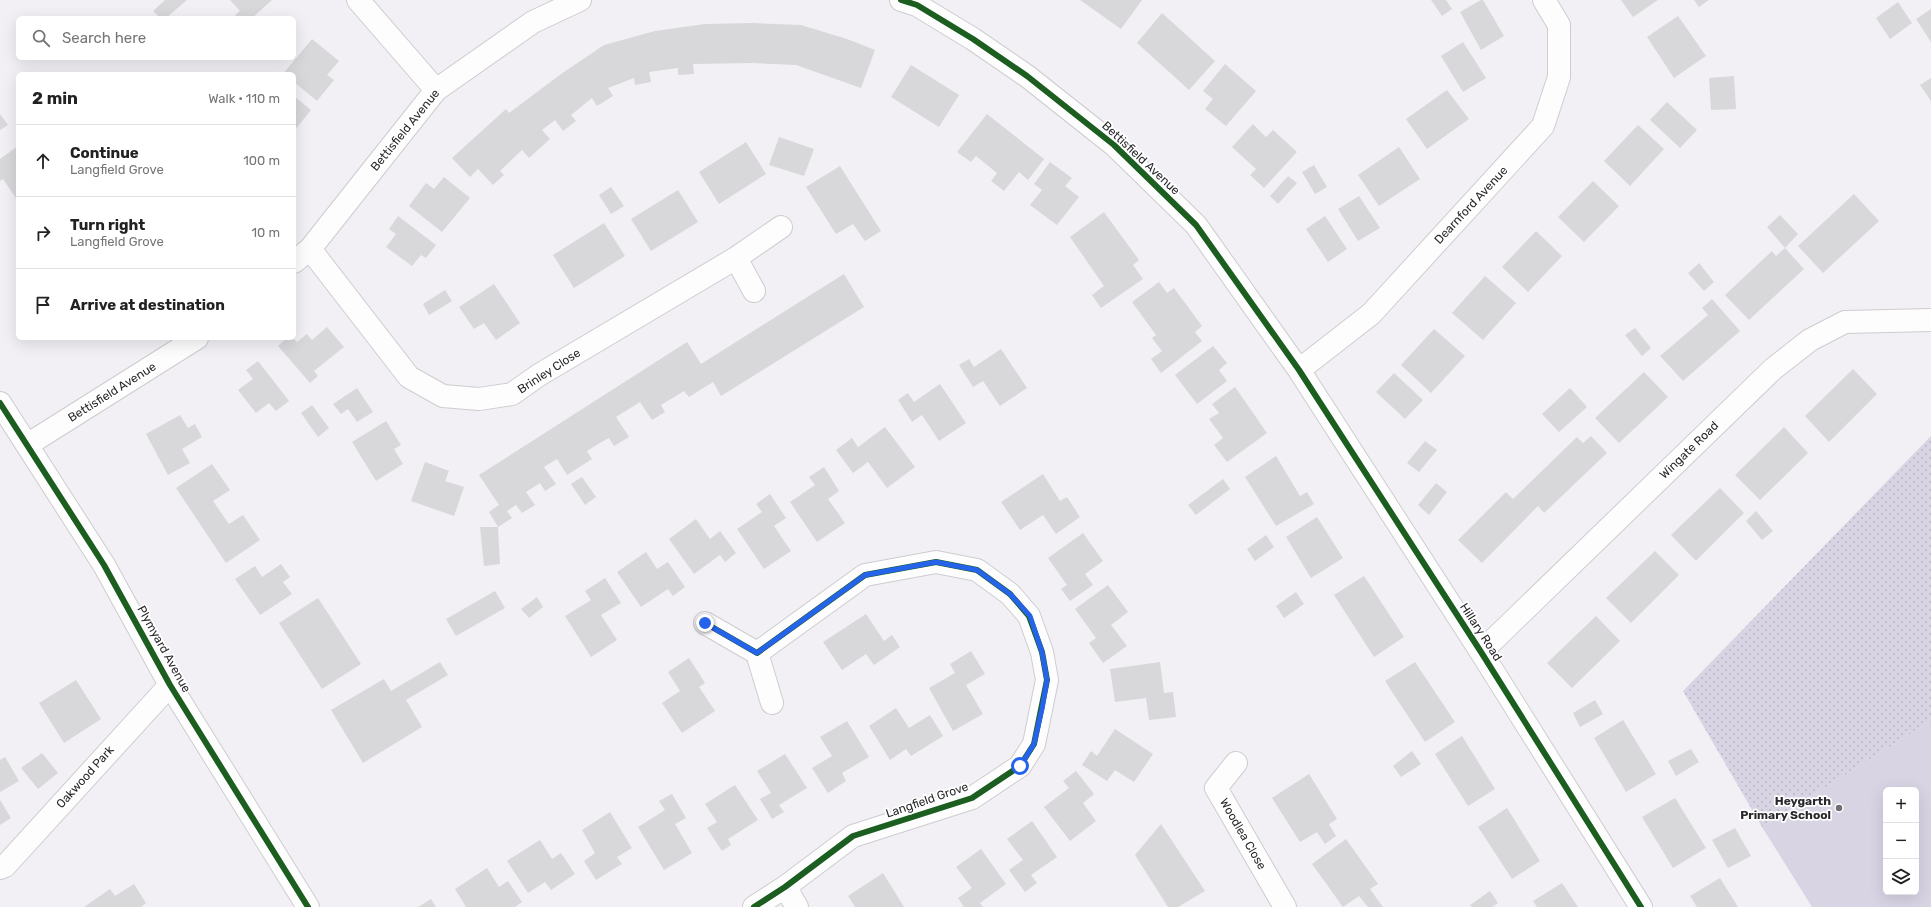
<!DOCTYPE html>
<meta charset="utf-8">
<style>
:root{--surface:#fff;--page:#f2f2f2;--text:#222;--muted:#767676;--line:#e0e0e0}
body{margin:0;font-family:Rubik,sans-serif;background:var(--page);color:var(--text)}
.controls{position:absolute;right:12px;bottom:12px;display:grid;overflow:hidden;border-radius:6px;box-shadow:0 4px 16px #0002}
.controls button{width:36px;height:36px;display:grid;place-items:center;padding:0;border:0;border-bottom:1px solid var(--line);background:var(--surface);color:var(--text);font:20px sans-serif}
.stop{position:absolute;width:12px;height:12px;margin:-9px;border:3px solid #2563eb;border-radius:50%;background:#fff}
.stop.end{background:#2563eb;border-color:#fff;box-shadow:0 1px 4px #0008}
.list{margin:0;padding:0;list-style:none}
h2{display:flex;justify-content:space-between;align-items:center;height:52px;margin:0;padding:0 16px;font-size:17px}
h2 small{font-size:13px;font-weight:400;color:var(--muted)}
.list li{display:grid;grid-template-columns:26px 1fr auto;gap:12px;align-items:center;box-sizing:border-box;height:72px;padding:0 16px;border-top:1px solid var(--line)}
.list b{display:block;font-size:15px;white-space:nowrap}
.list p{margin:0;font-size:13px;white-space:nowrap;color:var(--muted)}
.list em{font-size:13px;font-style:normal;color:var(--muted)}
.icon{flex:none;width:22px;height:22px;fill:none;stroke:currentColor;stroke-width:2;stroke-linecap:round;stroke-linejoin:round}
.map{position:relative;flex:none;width:1931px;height:907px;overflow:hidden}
.search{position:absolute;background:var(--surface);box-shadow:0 4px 16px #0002;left:16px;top:16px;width:280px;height:44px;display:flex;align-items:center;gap:10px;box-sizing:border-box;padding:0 14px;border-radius:6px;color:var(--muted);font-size:15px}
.panel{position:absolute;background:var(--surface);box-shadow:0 4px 16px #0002;left:16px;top:72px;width:280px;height:268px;border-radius:6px}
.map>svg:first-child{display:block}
.grass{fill:#d9d4e4;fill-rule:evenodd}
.garden{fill:url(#garden-dots)}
.building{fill:#d8d7da}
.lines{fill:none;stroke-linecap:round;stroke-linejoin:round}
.street-casing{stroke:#cdcccf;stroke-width:24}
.secondary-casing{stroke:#cdcccf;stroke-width:24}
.street{stroke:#fdfdfe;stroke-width:22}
.secondary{stroke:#fdfdfe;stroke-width:22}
.cycleway-casing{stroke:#fff;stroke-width:8}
.cycleway{stroke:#1b5e20;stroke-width:6}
.route{stroke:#2563eb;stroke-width:5}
.poi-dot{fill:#6f6e72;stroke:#fff;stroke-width:1.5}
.labels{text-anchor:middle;stroke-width:3.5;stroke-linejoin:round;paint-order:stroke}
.street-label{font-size:12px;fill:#29282b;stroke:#fff}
.poi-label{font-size:12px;font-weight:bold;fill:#29282b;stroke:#fff;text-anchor:end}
</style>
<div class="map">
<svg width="1931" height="907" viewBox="0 0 1931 907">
<defs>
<pattern id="garden-dots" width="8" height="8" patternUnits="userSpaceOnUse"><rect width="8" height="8" fill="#d9d4e4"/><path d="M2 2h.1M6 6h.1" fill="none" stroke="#bab6c4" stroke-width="1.8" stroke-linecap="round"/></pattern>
</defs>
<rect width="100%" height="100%" fill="#f2f0f5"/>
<!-- grass -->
<path class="grass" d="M1931 721V907H1812L1762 827ZM1886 790H1916V892H1886Z"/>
<!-- garden -->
<path class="garden" d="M1931 436V721L1762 827 1683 691Z"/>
<!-- building -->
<path class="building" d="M165 0H187L166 18H160L153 11Z
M230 0H272L252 18H238L235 15 240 11Z
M1080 0H1142L1121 29Z
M1431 0H1446L1452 9 1442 16Z
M1481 0H1483L1504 36 1481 50 1460 12Z
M1621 0H1658L1633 17Z
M1694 0H1709L1699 7Z
M1898 2 1912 23 1890 39 1876 18Z
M1931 9V42L1916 19Z
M1162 13 1215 61 1189 90 1137 43Z
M1678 16 1706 56 1674 78 1647 37Z
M752 23 801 25 847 39 875 50 861 88 796 65 752 63 693 64 694 74 678 75V68L649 72 651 82 635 85 634 78 608 88 613 96 597 106 592 98 571 115 576 121 563 131 555 120 542 130 550 139 529 158 522 150 500 171 504 175 493 185 478 169 470 177 452 158 506 109 509 113 561 74 604 45 655 31 705 24Z
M312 39 339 61 327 75 334 80 317 101 294 82V74H283Z
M1463 42 1486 78 1463 92 1441 56Z
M1225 64 1256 91 1226 126 1205 109 1213 99 1203 91Z
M911 65 959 95 939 127 891 97Z
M1734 76 1736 109 1711 110 1709 78Z
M1931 78V101L1920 85Z
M1447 90 1469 119 1427 149 1406 119Z
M294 96 311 110 294 131Z
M1667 102 1697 130 1680 148 1650 120Z
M0 114 8 125 0 130Z
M987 114 1044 159 1028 180 1019 172 1004 191 991 181 997 173 976 156 971 162 957 152Z
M1253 124 1266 137 1273 130 1297 152 1264 188 1250 175 1256 169 1232 147Z
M1638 125 1664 149 1630 186 1604 161Z
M779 137 814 149 804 176 769 165Z
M746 142 766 174 719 204 699 172Z
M18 146V201L3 179 0 181V159Z
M1399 147 1420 179 1379 206 1358 175Z
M1050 162 1072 178 1065 186 1079 197 1057 225 1030 205 1042 190 1034 184Z
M1314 165 1327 187 1315 194 1302 172Z
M840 166 881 231 865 241 853 224 836 234 806 187Z
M1288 176 1297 183 1278 204 1270 196Z
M444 177 470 198 442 232 409 206 426 183 434 189Z
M1593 181 1619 206 1584 242 1558 217Z
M611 187 624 206 611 214 599 195Z
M678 190 698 222 651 251 631 219Z
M1854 194 1879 221 1823 273 1798 246Z
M1359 196 1380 228 1358 241 1338 209Z
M1104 212 1139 260 1133 265 1143 279 1101 308 1092 295 1104 286 1070 237Z
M1780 215 1798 234 1785 248 1767 227Z
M398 216 436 245 426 258 421 255 412 266 386 247 396 234 389 229Z
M1325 216 1347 249 1328 262 1306 229Z
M604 223 625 256 574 288 553 255Z
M1536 231 1562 256 1528 292 1502 267Z
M1785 248 1804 269 1749 320 1725 295 1772 251 1776 256Z
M1699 263 1714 282 1704 291 1688 273Z
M844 274 864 307 721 396 713 382 689 397 684 391 661 405 665 412 652 420 640 402 616 417 629 437 614 446 609 438 598 444 587 451 592 459 567 475 557 459 544 467 556 484 545 491 540 483 526 492 535 505 522 513 516 505 507 511 512 518 498 527 500 564 484 566 480 527H498L489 512 499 505 479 475 687 342 701 364Z
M1485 276 1516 303 1483 340 1452 313Z
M1159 282 1167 293 1174 288 1202 326 1195 332 1202 341 1161 373 1151 359 1162 351 1152 338 1156 335 1132 302Z
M494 284 520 323 496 340 484 323 474 329 459 307Z
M445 290 452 301 429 315 423 304Z
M1712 299 1740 331 1683 381 1660 356 1708 315 1702 308Z
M327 327 344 347 314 371 318 376 310 383 278 346 287 338H293L297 342 307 334 312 340Z
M1635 328 1651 348 1642 356 1625 335Z
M1434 329 1465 356 1431 393 1401 365Z
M1213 346 1227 363 1219 370 1227 381 1197 404 1175 375Z
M1001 349 1027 388 1000 406 983 381 973 387 959 365 969 359 974 367Z
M258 361 289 401 276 411 269 403 256 413 238 390 253 379 246 370Z
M1853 369 1877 394 1829 442 1805 416Z
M1644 372 1668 397 1619 443 1595 418Z
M1394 373 1423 400 1405 419 1376 392Z
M940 384 966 423 939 441 922 415 912 422 898 400 908 393 914 402Z
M1235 387 1267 433 1227 462 1214 445 1223 438 1209 419 1219 413 1212 404Z
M357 388 373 412 357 422 348 409 341 414 333 404Z
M1570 388 1587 407 1559 432 1542 414Z
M312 405 329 428 318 437 301 413Z
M180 415 188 428 195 424 202 437 182 449 190 463 168 475 146 434Z
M386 421 401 445 394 449 403 464 376 481 352 442Z
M885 427 915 467 887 488 868 462 853 473 836 450 852 438 858 447Z
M1784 427 1808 453 1760 500 1735 475Z
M1591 436 1607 453 1544 513 1538 506 1482 563 1458 540 1506 492 1513 499 1577 437 1583 443Z
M1425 441 1437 450 1419 472 1407 463Z
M1276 456 1300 496 1307 492 1314 504 1276 526 1245 477Z
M425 462 449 471 445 481 464 487 454 516 411 501Z
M212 464 230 490 213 501 229 524 243 515 260 540 226 563 176 488Z
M824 467 839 491 828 499 845 523 817 542 790 502 815 485 809 477Z
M1043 474 1060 501 1067 497 1080 517 1056 534 1043 515 1020 530 1001 502Z
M582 477 596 497 585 505 571 484Z
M1223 479 1230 489 1196 515 1188 505Z
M1436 483 1447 492 1429 515 1418 505Z
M1720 488 1744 513 1696 561 1671 535Z
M770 494 786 518 774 526 791 551 764 569 737 529 762 512 756 504Z
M1756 511 1773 531 1762 540 1746 521Z
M1317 517 1343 558 1311 578 1286 537Z
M696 519 710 539 720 531 736 553 725 562 720 555 694 574 669 539Z
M1083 533 1103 561 1085 574 1093 585 1070 601 1061 589 1067 585 1048 558Z
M1266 535 1274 547 1255 561 1247 549Z
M1655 551 1679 575 1631 623 1606 598Z
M646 552 657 569 668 562 685 587 673 596 668 589 641 607 617 572Z
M281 564 290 577 283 582 292 594 260 615 235 579 255 566 262 577Z
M1364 576 1404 637 1374 657 1334 595Z
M605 578 621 603 601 615 617 640 591 657 565 616 591 600 585 591Z
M1108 585 1128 612 1111 625 1127 646 1103 663 1089 643 1096 638 1075 609Z
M495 591 505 608 456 636 446 619Z
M1296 592 1304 604 1284 618 1276 606Z
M537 597 543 607 529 618 521 609Z
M318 598 361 664 322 689 279 623Z
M866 614 884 641 892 635 900 647 874 665 866 654 842 670 823 642Z
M1596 616 1620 641 1572 688 1547 663Z
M971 651 985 674 966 685 983 714 953 731 929 688 955 673 950 664Z
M689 658 705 683 699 687 715 711 682 733 662 703 680 691 668 672Z
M440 662 448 675 406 700 422 727 363 763 331 710 384 679 391 691Z
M1160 662 1164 693 1173 692 1176 717 1149 720 1146 698 1115 702 1110 669Z
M1415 662 1455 722 1425 742 1385 681Z
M76 680 101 719 64 743 39 703Z
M1595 700 1603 714 1580 727 1573 713Z
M896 708 909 728 930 715 943 736 911 756 906 749 890 760 869 726Z
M1623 720 1656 774 1626 792 1594 738Z
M847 721 869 757 842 773 846 781 828 793 812 768 832 756 820 737Z
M1115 729 1153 754 1134 782 1115 770 1107 781 1082 765 1091 751 1097 756Z
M1462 736 1495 789 1468 806 1435 754Z
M1691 749 1699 762 1676 776 1668 761Z
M1412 751 1421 764 1401 777 1393 766Z
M42 753 58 773 38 789 21 768Z
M785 754 807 788 779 805 784 812 772 819 760 799 771 793 757 771Z
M5 757 19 781 0 792V760Z
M1076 771 1094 794 1083 803 1096 821 1070 841 1044 807 1069 788 1063 781Z
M1309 774 1337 819 1329 824 1336 836 1325 844 1317 832 1300 842 1272 798Z
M735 785 758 820 728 839 731 845 722 851 707 828 717 822 705 804Z
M672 794 686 818 675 824 692 853 664 870 638 827 665 810 659 801Z
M1675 798 1706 848 1673 868 1642 817Z
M0 800 11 818 0 825Z
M1507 808 1540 861 1512 879 1478 827Z
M610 812 632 848 617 857 622 864 596 880 584 861 595 853 582 830Z
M1032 821 1057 857 1031 875 1037 883 1025 892 1009 870 1023 860 1007 839Z
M1161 824 1205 891 1178 907H1168L1135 855Z
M1735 828 1751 856 1728 868 1712 840Z
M1346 839 1378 884 1370 889 1383 907H1368L1359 896 1343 907 1312 864Z
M540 840 552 859 561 853 575 874 551 890 545 882 528 893 507 861Z
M981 849 1006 884 980 903 983 907H964L958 898 972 888 956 867Z
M487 868 499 887 508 881 522 902 515 907H466L455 889Z
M883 873 904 907H855L848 896Z
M1720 878 1738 907H1697L1690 896Z
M1562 883 1578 907H1537L1533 901Z
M134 884 146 903 141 907H84L110 889 115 896Z
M1490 891 1498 903 1492 907H1472L1470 905Z
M431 899 436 907H418Z"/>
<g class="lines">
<!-- street casing -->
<g class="street-casing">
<path id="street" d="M358 0 436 90
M901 0 917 5 973 39 1027 76 1114 145 1196 225 1299 370 1481 652 1641 907
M310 249 409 377 443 396 479 399 512 394 539 375 736 258 781 227
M736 258 754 291
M294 262 310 249 436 90 533 22 580 0
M1299 370 1371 314 1543 126 1559 77V25L1544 0
M27 445 197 338
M705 623 757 653 865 575 936 562 977 570 1010 594 1029 616 1042 652 1047 680 1034 744 1020 766 972 798 853 836 785 887 754 907
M1481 652 1773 369 1810 340 1845 322 1931 320
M757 653 772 703
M1236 763 1216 788 1285 907
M0 868 5 866 170 685
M785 887 797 907"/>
</g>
<!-- secondary casing -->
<g class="secondary-casing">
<path id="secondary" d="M0 403 104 565 170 685 308 907"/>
</g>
<!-- street -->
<use href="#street" class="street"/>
<!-- secondary -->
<use href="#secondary" class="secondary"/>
<!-- cycleway casing -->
<g class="cycleway-casing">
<path id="cycleway" d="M901 0 917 5 973 39 1027 76 1114 145 1196 225 1299 370 1481 652 1641 907
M0 403 104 565 170 685 308 907
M705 623 757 653 865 575 936 562 977 570 1010 594 1029 616 1042 652 1047 680 1034 744 1020 766 972 798 853 836 785 887 754 907"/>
</g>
<!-- cycleway -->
<use href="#cycleway" class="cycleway"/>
</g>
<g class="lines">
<!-- route -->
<path class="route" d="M705 623 757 653 865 575 936 562 977 570 1010 594 1030 616 1042 652 1047 680 1042 709 1034 744 1020 766"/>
</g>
<!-- markers -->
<circle class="poi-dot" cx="1839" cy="808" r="4"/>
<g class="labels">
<!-- street labels -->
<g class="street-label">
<text transform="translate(405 130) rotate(-51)" y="4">Bettisfield Avenue</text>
<text transform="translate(1141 158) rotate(43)" y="4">Bettisfield Avenue</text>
<text transform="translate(1471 205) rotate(-47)" y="4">Dearnford Avenue</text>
<text transform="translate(549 371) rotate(-33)" y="4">Brinley Close</text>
<text transform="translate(112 392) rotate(-32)" y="4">Bettisfield Avenue</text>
<text transform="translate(1689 450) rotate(-44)" y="4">Wingate Road</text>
<text transform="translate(1481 632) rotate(57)" y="4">Hillary Road</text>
<text transform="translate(164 649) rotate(61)" y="4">Plymyard Avenue</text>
<text transform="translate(85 777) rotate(-48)" y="4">Oakwood Park</text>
<text transform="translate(927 800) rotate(-19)" y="4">Langfield Grove</text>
<text transform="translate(1243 834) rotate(60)" y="4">Woodlea Close</text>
</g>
<!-- poi labels -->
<g class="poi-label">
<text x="1831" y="805">Heygarth<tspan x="1831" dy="14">Primary School</tspan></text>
</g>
</g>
</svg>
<div class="controls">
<button>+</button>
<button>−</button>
<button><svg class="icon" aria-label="layers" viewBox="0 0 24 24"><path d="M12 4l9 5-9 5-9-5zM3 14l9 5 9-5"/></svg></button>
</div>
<div class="stop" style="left:1020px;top:766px"></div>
<div class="stop end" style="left:705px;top:623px"></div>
<div class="search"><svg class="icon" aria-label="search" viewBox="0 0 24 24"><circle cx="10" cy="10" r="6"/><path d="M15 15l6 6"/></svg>Search here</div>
<section class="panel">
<h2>2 min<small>Walk · 110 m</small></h2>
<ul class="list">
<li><svg class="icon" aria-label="ahead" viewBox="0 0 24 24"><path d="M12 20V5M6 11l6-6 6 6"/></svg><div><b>Continue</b><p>Langfield Grove</p></div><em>100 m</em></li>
<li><svg class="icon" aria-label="right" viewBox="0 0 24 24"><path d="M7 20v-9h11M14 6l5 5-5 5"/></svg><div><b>Turn right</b><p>Langfield Grove</p></div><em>10 m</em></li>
<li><svg class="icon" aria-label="arrive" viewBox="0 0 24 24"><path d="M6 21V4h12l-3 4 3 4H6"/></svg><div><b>Arrive at destination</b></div></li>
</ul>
</section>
</div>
